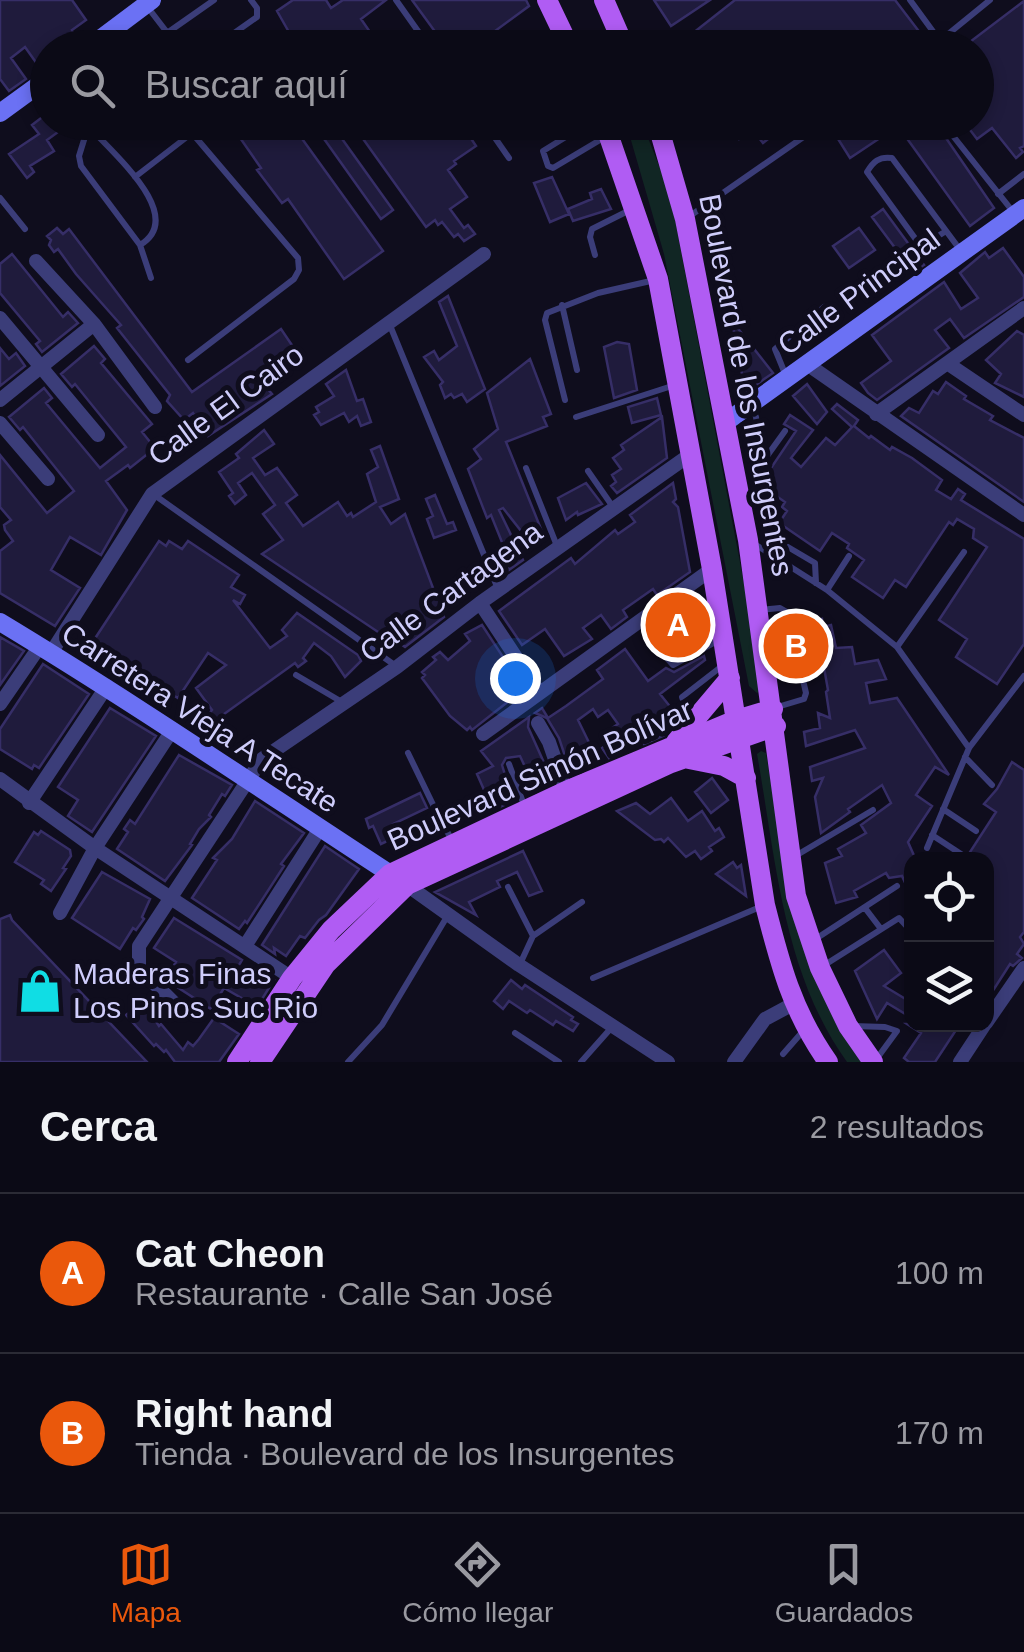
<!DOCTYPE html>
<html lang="es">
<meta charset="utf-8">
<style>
:root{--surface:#0b0a16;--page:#191823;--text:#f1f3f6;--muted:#9a9aa1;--line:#2b2b35;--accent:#ea580c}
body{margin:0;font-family:Arial,sans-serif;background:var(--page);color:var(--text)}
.controls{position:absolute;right:30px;bottom:30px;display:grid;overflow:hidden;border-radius:20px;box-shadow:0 5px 15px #0003}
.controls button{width:90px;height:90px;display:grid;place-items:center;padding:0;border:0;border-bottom:2px solid var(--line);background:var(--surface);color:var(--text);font:50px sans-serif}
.you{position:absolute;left:515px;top:678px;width:35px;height:35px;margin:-25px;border:8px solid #fff;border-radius:50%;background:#1a73e8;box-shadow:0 0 0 15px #1a73e833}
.badge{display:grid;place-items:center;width:65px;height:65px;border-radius:50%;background:var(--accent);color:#fff;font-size:32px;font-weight:700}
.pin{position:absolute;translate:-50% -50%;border:5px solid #fff;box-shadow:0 2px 10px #0006}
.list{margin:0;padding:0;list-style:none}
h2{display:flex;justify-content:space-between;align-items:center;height:130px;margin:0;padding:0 40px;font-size:42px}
h2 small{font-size:32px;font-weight:400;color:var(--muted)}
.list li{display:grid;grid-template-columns:65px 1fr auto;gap:30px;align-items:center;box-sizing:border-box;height:160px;padding:0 40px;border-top:2px solid var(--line)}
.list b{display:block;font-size:38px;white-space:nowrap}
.list p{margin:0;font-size:32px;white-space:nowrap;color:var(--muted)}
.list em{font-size:32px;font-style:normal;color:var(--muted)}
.icon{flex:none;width:55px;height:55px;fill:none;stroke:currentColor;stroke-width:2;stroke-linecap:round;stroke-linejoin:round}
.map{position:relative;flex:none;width:1024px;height:1062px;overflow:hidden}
.search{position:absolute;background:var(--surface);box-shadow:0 5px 15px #0003;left:30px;right:30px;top:30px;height:110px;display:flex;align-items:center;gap:25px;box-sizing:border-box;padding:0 35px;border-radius:55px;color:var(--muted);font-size:38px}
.sheet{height:450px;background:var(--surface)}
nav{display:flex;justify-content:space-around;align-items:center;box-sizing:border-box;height:140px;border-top:2px solid var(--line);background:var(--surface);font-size:28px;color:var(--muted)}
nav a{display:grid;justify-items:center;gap:5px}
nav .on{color:var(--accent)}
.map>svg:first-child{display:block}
.green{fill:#112624}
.building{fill:#1f1b3c;stroke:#362e67;stroke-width:2.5}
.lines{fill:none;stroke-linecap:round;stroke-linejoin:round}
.lane{stroke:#3b3d79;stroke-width:6}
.street{stroke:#3b3d79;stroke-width:14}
.secondary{stroke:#6b71f4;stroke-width:18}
.primary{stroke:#b05cf3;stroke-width:20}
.labels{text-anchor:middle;stroke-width:10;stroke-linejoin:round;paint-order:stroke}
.street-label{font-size:30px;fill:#cfcdfb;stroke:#0f0d1d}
.poi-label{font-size:30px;fill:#cfcdfb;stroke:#0f0d1d;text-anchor:start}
</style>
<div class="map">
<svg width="1024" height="1062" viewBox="0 0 1024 1062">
<rect width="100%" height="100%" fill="#0f0d1d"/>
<!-- green -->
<path class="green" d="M626 123H642L670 193 764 689 757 693 749 686 664 254Z
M761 751 766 753 788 889 864 1062H847C783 973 776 860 757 754Z"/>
<!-- building -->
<path class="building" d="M0 0H72L86 20 72 30 79 40 76 44 70 48 66 42 58 48H48V55L44 58 47 66 40 68 25 47 11 58 26 79 9 91 0 79Z
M293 0H326L331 8 343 0H386L361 19 381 48H298L277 11Z
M412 0H526L529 6 472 48H447Z
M654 0H710L671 26Z
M735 0H895L921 34 904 48H674Z
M1024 1V146L1020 148 1023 152 1016 158 992 128 977 139 964 122H976V48H962Z
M45 115 58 132 47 140 54 151 30 166 34 172 27 178 9 154 39 134 32 125Z
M229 122H290L383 251 344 279 288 199 282 203 257 170 261 168Z
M312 122H330L393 210 381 219Z
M351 122H460L476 146 454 161 456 164 448 170 467 197 450 209 464 228 468 225 475 234 464 241 458 234 454 237 442 222 438 225 435 220 426 227Z
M726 122H806L793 133 786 125 763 143 752 129 739 139Z
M852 122H935L994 208 970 226 898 126 850 158 835 134Z
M552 177 569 214 550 222 534 183Z
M601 189 611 209 573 221 568 209 592 199 590 193Z
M883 209 924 265 913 272 872 217Z
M57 228 63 234 69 229 192 392 281 329 300 357 273 377 275 380 266 387 272 394 208 436 193 413 184 420 167 401 170 395 117 328 121 325 76 274 58 249 54 252 49 245 51 240 47 236Z
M859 228 875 250 849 268 833 246Z
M1003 248 1024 277V297L964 338 950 319 935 330 949 348 877 400 868 393 861 383 891 361 872 335 944 282 961 309 978 298 960 273 985 252 989 258Z
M12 254 63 317 68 312 78 323 42 352 36 344 40 341 0 293V264Z
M448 296 485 389 467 402 462 394 454 398 451 394 445 398 440 385 443 382 424 357 434 351 439 360 457 346 439 302Z
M732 321 773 373 744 393 742 374Z
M1017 331 1024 335V397L995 383 1001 374 986 360Z
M617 342 629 344 637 390 614 398 604 347Z
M94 346 105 359 101 363 152 424 142 432 155 448 130 468 128 465 106 481 127 510 101 555 70 537 51 570 80 588 55 626 0 593V551L13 541 5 530 4 525 11 520 0 507V455L47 513 74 491 23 427 20 430 9 417 44 388 52 398 46 403 100 468 126 447 75 384 72 387 61 374Z
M0 348 9 359 16 353 25 366 0 386Z
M530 359 551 414 543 417 547 426 506 442 541 529 525 536 503 508 499 510 523 560 509 570 506 564 510 562 491 515 487 518 468 469 481 459 474 449 498 429 487 393Z
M346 370 357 401 363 399 371 422 361 426 357 416 349 422 344 413 321 425 314 415 319 412 316 407 334 396 326 384Z
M946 382 966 396 964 399 993 416 990 420 1024 438V502L901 416 909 408 919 413 933 391 938 394Z
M807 384 827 412 817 424 793 396Z
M657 398 661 415 632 423 628 407Z
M837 404 858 420 854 426 869 438 871 436 890 450 892 447 912 458 942 480 936 490 951 499 958 489 965 494 961 500 1024 539V644L997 684 956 657 967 639 939 620 987 547 973 538 974 529 957 519 953 525 949 522 906 587 895 580 883 598 852 577 864 560 847 548 849 544 832 533 820 551 779 523 787 511 782 507 785 502 772 493 769 471 796 431 784 424 790 415 813 430 791 458 801 467 826 438 835 445 852 427 832 409Z
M662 417 667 458 617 493 611 486 616 482 612 475 621 469 613 458 624 450 621 445Z
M264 430 274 444 253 458 265 475 277 468 297 495 286 503 303 526 338 502 347 516 351 513 353 517 376 502 367 474 378 467 371 450 380 446 399 499 380 507 391 524 405 514 444 617 405 647 386 634 384 636 262 554 283 540 263 514 275 505 252 473 238 483 246 495 235 504 229 496 233 493 219 472 239 458 236 454Z
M586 483 602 504 578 515 577 512 566 520 558 498Z
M673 483 676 499 673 502 678 507 690 572 657 595 653 589 623 610 627 617 611 629 601 615 583 628 592 639 564 656 545 629 522 645 499 611 571 558 575 564 615 530 618 534 635 522 630 515Z
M435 495 447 524 453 522 456 530 434 538 427 519 433 516 426 499Z
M159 541 166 546 169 541 182 549 188 541 239 575 231 587 245 595 240 604 233 600 270 648 287 636 282 630 297 613 358 655 361 661 345 677 331 656 314 643 303 658 306 661 298 667 295 663 213 722 208 715 212 710 196 688 226 665 208 653 178 698 156 685 153 691 130 675 133 670 92 643Z
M680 606 689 618 696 613 701 642 675 656 652 626Z
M822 619 823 627 831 625 836 648 852 647 855 664 878 660 886 679 866 683 870 703 897 698 949 775 935 767 916 795 932 806 908 842 916 860H912V898L902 876 889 878 886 873 854 891 857 897 836 903 825 863 842 856 838 849 866 833 861 825 891 803 882 785 848 809 850 812 821 833 815 797 823 778 812 781 810 767 865 748 855 730 806 746 804 732 820 728 818 713 830 718 826 692 828 690 823 662 812 664 810 652 802 647 789 649 785 626H800Z
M482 625 524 689 472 730 470 727 467 730 450 716 422 678 425 675 422 672 436 660 433 657 440 652 448 660 470 641 465 634Z
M0 637 24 651 0 685Z
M625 649 648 681 666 668 674 672 704 656 705 660 660 694 676 714 658 727 663 736 644 744 640 739 609 758 602 748 615 739 609 730 618 724 608 710 598 717 593 709 578 720 597 759 571 774 559 738 547 718 535 713 542 708 548 718 566 706 603 679 597 670Z
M43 664 89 694 39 768 34 765 32 769 0 749V729Z
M110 708 156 736 92 832 68 816 78 800 58 787Z
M529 717 528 727 550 776 533 784 520 756 506 758 502 765 513 801 493 810 477 774 493 766 481 751Z
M179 755 232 785 225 796 222 794 209 815 211 817 199 829 190 844 192 845 165 881 117 849 128 832 124 829 130 820 135 824Z
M1012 762 1024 770V932L1020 937 1024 944 1017 954 1022 958 1013 966 1010 964 994 989 986 984V860H970V852L996 812 984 804 997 789Z
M712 778 728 800 711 813 695 792Z
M420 793 427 808 393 824 398 836 381 844 373 826 369 828 366 819Z
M671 798 688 821 702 811 715 831 719 828 724 837 709 847 712 851 701 859 695 851 686 857 668 838 664 842 661 839 655 840 617 811 636 803 650 814Z
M255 801 304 833 281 864 284 866 247 923 245 921 239 929 192 898 217 860 213 858 232 839Z
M41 831 70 850 71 856 63 868 66 869 51 891 41 884 44 880 15 862 34 832 38 835Z
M325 846 359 869 326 915 319 920 305 938 300 936 286 956 274 948 275 954 262 945Z
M523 851 542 891 529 896 517 872 497 881 500 887 469 902 476 915 435 892Z
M733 862 737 868 741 865 746 896 716 874Z
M102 872 150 899 142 917 144 919 136 930 133 928 120 949 72 918Z
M10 915 12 920 147 1062H0V919Z
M174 918 242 960 239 965 259 978 262 973 274 980 257 1007 224 988 211 1009 171 983 167 977 176 962 154 948Z
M884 950 901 973 884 986 912 1003V1018L887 1003 877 1019 855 971Z
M511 980 522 989 525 985 573 1017 571 1020 578 1024 573 1031 556 1021 553 1025 530 1010 527 1013 509 1001 503 1009 494 1001Z
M143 1002 159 1026 161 1024 183 1050 188 1042 193 1046 199 1039 214 1018 239 1034 219 1062H175L166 1050 164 1052 156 1044 154 1046 126 1015Z
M907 1024H960L935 1062H909L904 1058 921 1033Z"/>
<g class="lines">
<!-- lane -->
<path class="lane" d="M396 0 430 48
M910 0 940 41
M146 5 179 48
M167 33 214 0
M213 48 257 17V8L251 0
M931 48 990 0
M85 122C106 148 190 215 140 245
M184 122 192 133
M484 122 509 158
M590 122 543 151 548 166 553 168 605 137
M942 122 1014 213
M88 127 79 156 81 166 140 245 151 278
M135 177 192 133 298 258 299 270 294 279 188 360
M998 194 1024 174
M0 198 25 229
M687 218 825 122
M946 231 924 245 917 241 867 172C873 162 879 156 892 158L961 251
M595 255 590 237 592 229 630 210
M562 305 577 370
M389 323 498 589
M786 376 775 349 824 307
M565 400 545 320 547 313 598 293 655 280
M752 407 756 417 769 530 776 540 815 563 816 583
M576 417 675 385
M762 463 785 431
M526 468 557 546
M588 471 613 507
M153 494 396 666
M756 545 827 590 897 647 969 748
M827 590 849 556
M759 610 780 608 799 619
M648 637 673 665 717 641
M897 647 964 552
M766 658 788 657 799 663 806 693 804 699 774 708
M296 675 342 702
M689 718 682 697 722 666
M408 753 439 817
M965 757 992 785
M509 764 524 805
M943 809 976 831
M407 831 439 817 453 842
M932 835 964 856
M927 848 969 748 1024 676
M797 855 873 810
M508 887 533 936 520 964
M865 908 881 929
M533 936 582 902
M814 940 897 886
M823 966 899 918 912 932
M593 978 760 907
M853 1026 885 1027 897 1031 875 1061
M515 1033 559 1062
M783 1054 804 1030
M348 1062 382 1025 448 915
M581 1062 612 1027"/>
<!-- street -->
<path class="street" d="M36 261 94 324 155 407
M0 318 98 435
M947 363 1024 415
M807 364 1024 515
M0 400 94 324
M876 414 1024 308
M0 423 48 479
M480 603 539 692
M51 653 152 494 484 254
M0 704 40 646
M538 723 549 742 566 791
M483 734 712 569
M0 779 95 848 292 978
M29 803 107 686
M407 885 519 965 668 1062
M60 913 95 848 173 729
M245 946 319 830
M184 1013 139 968V946L262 759 397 667 480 603 691 454
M986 1023 1024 968
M734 1062 765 1019 795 1003
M960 1062 985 1024"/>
<!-- secondary -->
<path class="secondary" d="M88 48 152 0
M0 113 48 78
M726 422 1024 208
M0 622C136 704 266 793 398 879"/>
<!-- primary -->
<path class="primary" d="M547 0 570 48
M604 0 625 48
M604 122 658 279 712 569 765 905C780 964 792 1011 828 1062
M657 122 685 219 748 540 796 896 820 968 848 1026 873 1062
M676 742 730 678
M684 758 724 766 746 778
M237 1062 292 978 331 930 390 874 566 791 736 720 773 709
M260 1062 326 964 407 885 671 763 776 726"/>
</g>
<!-- icons -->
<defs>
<g id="shop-bare" transform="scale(3.45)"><path d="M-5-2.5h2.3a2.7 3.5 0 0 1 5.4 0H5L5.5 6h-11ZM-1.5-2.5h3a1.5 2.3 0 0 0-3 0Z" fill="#10dde4" stroke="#0f0d1d" stroke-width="2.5" paint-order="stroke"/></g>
</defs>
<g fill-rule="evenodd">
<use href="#shop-bare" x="40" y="991"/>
</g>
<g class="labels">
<!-- street labels -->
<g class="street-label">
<text transform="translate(859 292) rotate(-36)" y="10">Calle Principal</text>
<text transform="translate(746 385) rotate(79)" y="10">Boulevard de los Insurgentes</text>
<text transform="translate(226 405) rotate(-36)" y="10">Calle El Cairo</text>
<text transform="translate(451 592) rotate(-36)" y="10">Calle Cartagena</text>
<text transform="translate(200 718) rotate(33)" y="10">Carretera Vieja A Tecate</text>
<text transform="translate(540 775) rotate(-24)" y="10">Boulevard Simón Bolívar</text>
</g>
<!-- poi labels -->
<g class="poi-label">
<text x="73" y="984">Maderas Finas<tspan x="73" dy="34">Los Pinos Suc Rio</tspan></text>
</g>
</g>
</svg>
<div class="controls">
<button><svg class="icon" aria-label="locate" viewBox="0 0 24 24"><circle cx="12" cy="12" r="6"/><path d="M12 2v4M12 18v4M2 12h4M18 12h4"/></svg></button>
<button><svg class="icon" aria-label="layers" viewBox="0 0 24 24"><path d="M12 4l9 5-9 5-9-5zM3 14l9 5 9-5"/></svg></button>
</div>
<div class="you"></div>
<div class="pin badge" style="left:678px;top:625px">A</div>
<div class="pin badge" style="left:796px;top:646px">B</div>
<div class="search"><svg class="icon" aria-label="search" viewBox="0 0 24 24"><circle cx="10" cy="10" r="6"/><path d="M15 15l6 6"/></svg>Buscar aquí</div>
</div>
<section class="sheet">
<h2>Cerca<small>2 resultados</small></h2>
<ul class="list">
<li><span class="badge">A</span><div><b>Cat Cheon</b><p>Restaurante · Calle San José</p></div><em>100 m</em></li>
<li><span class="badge">B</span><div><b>Right hand</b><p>Tienda · Boulevard de los Insurgentes</p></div><em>170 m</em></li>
</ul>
</section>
<nav>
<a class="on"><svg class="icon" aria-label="map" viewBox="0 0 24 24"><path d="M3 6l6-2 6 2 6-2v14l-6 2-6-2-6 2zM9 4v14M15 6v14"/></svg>Mapa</a>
<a><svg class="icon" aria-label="directions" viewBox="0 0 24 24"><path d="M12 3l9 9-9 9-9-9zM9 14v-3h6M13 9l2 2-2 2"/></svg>Cómo llegar</a>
<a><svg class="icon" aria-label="saved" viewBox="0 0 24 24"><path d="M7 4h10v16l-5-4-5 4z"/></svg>Guardados</a>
</nav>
